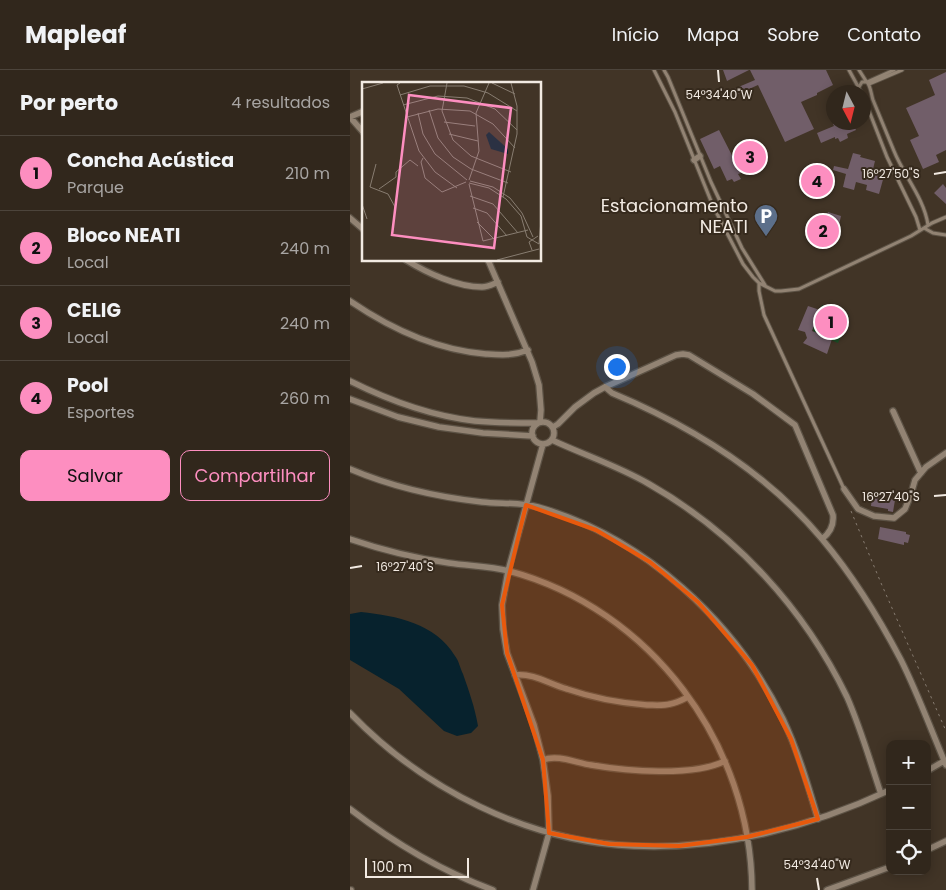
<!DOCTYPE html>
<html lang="pt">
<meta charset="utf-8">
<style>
:root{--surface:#31271c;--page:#3d3329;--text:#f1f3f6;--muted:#a8a5a3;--line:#4c443b;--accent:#fd8ec0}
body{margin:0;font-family:Poppins,sans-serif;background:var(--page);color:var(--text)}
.controls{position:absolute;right:15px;bottom:15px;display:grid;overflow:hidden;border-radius:10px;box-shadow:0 2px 12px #0003}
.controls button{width:45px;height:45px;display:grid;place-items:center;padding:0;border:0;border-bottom:1px solid var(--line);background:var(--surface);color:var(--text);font:25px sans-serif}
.compass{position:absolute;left:476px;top:15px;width:45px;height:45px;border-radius:50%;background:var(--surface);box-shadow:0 2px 12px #0003;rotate:173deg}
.scale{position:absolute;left:15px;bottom:12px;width:104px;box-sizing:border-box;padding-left:5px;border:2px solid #f2eae2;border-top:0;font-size:14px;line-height:18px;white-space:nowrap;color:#f2eae2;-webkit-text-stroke:4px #362a1d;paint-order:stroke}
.you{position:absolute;left:266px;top:296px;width:18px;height:18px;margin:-12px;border:4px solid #fff;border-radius:50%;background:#1a73e8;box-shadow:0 0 0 8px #1a73e833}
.badge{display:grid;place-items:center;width:32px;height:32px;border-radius:50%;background:var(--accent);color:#111;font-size:16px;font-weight:700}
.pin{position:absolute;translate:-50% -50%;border:2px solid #fff;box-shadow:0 1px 5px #0006}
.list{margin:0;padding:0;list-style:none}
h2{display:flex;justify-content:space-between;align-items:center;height:65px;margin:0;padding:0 20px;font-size:21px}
h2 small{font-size:16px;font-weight:400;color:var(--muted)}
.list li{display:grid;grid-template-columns:32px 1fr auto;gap:15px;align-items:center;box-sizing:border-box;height:75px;padding:0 20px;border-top:1px solid var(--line)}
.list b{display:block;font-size:19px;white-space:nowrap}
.list p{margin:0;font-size:16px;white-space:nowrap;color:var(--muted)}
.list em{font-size:16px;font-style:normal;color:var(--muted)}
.actions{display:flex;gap:10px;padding:15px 20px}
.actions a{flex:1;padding:11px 0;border:1px solid var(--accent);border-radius:10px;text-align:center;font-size:18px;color:var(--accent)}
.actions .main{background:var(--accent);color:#111}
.icon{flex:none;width:28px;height:28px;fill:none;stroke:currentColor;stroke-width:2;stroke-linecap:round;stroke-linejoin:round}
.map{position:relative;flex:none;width:596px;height:820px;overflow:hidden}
header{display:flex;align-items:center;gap:30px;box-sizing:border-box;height:70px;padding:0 25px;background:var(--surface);border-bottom:1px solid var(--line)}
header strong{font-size:24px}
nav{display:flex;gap:28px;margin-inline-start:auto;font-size:18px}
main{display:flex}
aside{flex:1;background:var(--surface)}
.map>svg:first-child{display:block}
.green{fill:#1c4f26}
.water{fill:#07222d}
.building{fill:#715e69}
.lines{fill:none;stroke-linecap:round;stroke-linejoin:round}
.service-casing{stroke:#5c5245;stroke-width:5}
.minor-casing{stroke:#5c5245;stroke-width:8}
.path{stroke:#857a6f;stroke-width:1;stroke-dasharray:2.5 4;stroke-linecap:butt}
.service{stroke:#928373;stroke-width:3}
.minor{stroke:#928373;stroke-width:5.5}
.marked{fill:#e8590c;fill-opacity:0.2;stroke:#e8590c;stroke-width:4;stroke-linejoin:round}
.ticks{fill:none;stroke:#f2eae2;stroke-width:2}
.labels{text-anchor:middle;stroke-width:4;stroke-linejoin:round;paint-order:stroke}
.poi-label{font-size:18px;fill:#f2eae2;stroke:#362a1d;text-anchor:end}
.inset-road{fill:none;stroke:#887d71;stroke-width:1}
.view{fill:#fd8ec0;fill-opacity:0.15;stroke:#fd8ec0;stroke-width:2.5}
.inset-edge{fill:none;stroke:#f2eae2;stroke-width:2.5}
.ticks-label{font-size:12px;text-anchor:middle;fill:#f2eae2;stroke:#362a1d;stroke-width:4;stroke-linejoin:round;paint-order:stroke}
</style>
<header>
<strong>Mapleaf</strong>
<nav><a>Início</a><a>Mapa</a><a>Sobre</a><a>Contato</a></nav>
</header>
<main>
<aside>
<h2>Por perto<small>4 resultados</small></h2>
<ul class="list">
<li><span class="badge">1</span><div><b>Concha Acústica</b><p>Parque</p></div><em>210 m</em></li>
<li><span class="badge">2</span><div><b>Bloco NEATI</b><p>Local</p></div><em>240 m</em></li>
<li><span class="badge">3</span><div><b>CELIG</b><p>Local</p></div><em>240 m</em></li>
<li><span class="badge">4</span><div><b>Pool</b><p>Esportes</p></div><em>260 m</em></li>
</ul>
<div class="actions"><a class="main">Salvar</a><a>Compartilhar</a></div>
</aside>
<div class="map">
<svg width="596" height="820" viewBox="0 0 596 820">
<rect width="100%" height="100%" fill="#413426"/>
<!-- green -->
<path class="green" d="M472 235 499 246 488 273 481 270 482 269 464 262 463 258Z"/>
<!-- water -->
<path class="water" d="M464 95 481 118 470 126 452 104Z
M11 542C47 546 85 553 105 586 109 591 110 598 113 604 119 621 125 638 128 656L121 663 107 666 94 661 49 619 0 590V544Z"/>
<!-- building -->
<path class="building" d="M373 0H399L377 11Z
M400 0H476L483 15 467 23V25L451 32 464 59 435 72 408 15 381 27 379 21 405 10Z
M596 2V80L586 85 589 92 573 99 560 70 569 66 556 38 585 25 579 10Z
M487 52H502L506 60 497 64 498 68 490 72 488 68 485 69V67L471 73 467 63 484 56 483 54Z
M369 60 391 103 388 104 391 109 384 112 382 109 377 111 370 96 364 99 350 69Z
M404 72 411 98 395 102 388 76Z
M503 83 511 85 510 87 525 91 522 103 534 106 529 124 516 120 517 115 506 112 504 120 493 117 496 104 483 100 484 96 498 99Z
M593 114 596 118V134L584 123Z
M478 142 491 146 485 173 457 166 460 152 474 155Z
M458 236 470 240 462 261 482 269 477 284 453 273 457 268 455 262 448 260Z
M522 426 545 430 543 442 538 441V439L521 436Z
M530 457 556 462V464L560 465 558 473 554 472V475L528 469Z"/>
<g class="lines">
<!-- service casing -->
<g class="service-casing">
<path id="service" d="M304 0 325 42 363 136 393 194 403 207 409 213 425 221H431L449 219 561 166 582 153 596 147
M314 0 318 7 361 112 392 178 415 215
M499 0 511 22
M509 0 516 11
M517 12C521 17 521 24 523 30 530 47 537 64 544 81 554 106 574 128 578 155
M519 14 552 0
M509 17 512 12H517L544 0
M514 28 537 87 566 147 570 160
M574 158 583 163 596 165
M409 213V221L414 245 494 419"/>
</g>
<!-- minor casing -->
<g class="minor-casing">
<path id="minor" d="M0 47 14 63
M0 47 14 41
M344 90 350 86
M0 148 14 160
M56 190C77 203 107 217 132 217 138 217 143 214 148 212
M138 190 182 292 189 315 191 340 190 352
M0 231C41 259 85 280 136 284 151 285 163 286 178 280
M0 311C40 331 81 346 125 351 146 353 166 353 187 353
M255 317 262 323C341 356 417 403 472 469 503 506 529 548 551 590 568 624 581 660 596 695
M0 329 48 347 89 357 133 363 183 366
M543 341 571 403
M182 363a11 11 0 1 1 22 0a11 11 0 1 1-22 0Z
M203 357 208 354 225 337 244 323 255 317 326 285 333 284 339 285 403 324 445 355 483 445C484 455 480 463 472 469
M202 370C234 385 268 396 299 414 385 463 454 538 497 627 511 659 520 691 531 724
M0 399C42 417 87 427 132 432 150 434 170 432 188 437 294 467 385 551 433 649 448 681 458 715 468 749
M494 419 508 439 524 446 544 448 555 439 561 424 565 410 576 397 596 383
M0 469C32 480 65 488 99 493 119 496 139 496 159 501 301 539 401 674 402 820
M165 605C184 603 199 614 217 619 243 628 270 633 297 635 304 635 313 636 320 634 327 633 332 630 338 627
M0 643C73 719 178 772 284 776 372 780 461 757 540 720
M193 690C207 684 227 693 241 695 276 701 343 707 375 691
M577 701 594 691
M0 739C44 773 91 801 143 820
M577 780 596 771
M0 820H1
M183 820 199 763 198 726 193 690 184 655 157 583 153 559 152 535 158 501 193 374
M477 820 540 797"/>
</g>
<!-- path -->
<path class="path" d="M501 441 531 513 596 661"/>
<!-- service -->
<use href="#service" class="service"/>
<!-- minor -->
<use href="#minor" class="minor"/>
</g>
<!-- marked area -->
<path class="marked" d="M176 435 246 460 300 492 348 532 402 595 441 669 468 749 397 767 329 776 259 774 199 763 193 690 157 583 152 535Z"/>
<!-- ticks -->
<path class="ticks" d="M368 0 369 12M584 104 596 102M584 426 596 425M0 498 12 496M467 808 469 820"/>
<!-- icons -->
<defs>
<g id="parking-pin" transform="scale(1.25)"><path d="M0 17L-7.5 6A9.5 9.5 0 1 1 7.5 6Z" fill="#5c6f8a" stroke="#362a1d"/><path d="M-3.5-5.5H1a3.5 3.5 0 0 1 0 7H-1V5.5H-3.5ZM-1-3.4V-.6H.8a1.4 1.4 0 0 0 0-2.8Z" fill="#fff"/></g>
</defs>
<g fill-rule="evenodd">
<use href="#parking-pin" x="416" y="146"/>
</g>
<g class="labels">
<!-- poi labels -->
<g class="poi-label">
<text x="398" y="142">Estacionamento<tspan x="398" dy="21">NEATI</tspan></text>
</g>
</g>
<!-- overview -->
<g transform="translate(12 12)">
<rect width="179" height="179" fill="#413426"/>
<path d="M127 50 146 67V72L129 67 124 53Z" fill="#07222d"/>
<path class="inset-road" d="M38 1 35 3 57 69 73 90 95 106M85 1 80 29 91 58 109 74 149 90M130 1 153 12M0 7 21 1M38 13 68 4H102L126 11 155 29M41 23 76 14 105 16 133 27 155 48M67 28 76 56 91 75 109 87 146 101M56 31 61 52 73 72 105 98M45 35 76 27 108 29 131 42 153 66M82 40 113 44M87 52 116 59M61 76 59 80 63 96 80 110 104 100M14 82 8 105 26 112 33 125M107 98 117 69 114 31 127 1M108 99 131 105 148 116 160 131 171 155M107 101 127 106 144 117 159 134 165 155 177 162M107 102 121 159 166 148M17 107 34 95V90L48 78 56 84M108 114 131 122 156 151M141 115 155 52V24L149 1M0 122 5 137M111 126 125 131 145 154M115 140 133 158M177 162 179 138M170 168 167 160 176 154M135 178 177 167"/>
<path class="view" d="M47 13 149 26 132 166 30 153Z"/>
<rect width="179" height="179" class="inset-edge"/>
</g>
<g class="ticks-label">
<text x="369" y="29">54°34'40"W</text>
<text x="541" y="108">16°27'50"S</text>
<text x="541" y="431">16°27'40"S</text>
<text x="55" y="501">16°27'40"S</text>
<text x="467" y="799">54°34'40"W</text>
</g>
</svg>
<div class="controls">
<button>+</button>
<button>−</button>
<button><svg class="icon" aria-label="locate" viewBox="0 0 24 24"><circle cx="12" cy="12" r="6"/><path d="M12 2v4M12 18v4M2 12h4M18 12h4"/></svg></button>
</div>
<svg class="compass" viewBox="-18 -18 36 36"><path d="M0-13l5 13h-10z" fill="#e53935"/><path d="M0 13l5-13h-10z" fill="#a8a5a3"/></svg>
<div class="scale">100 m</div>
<div class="you"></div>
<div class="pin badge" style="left:481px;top:252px">1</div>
<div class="pin badge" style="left:473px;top:161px">2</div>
<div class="pin badge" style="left:400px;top:87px">3</div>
<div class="pin badge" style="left:467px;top:111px">4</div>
</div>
</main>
